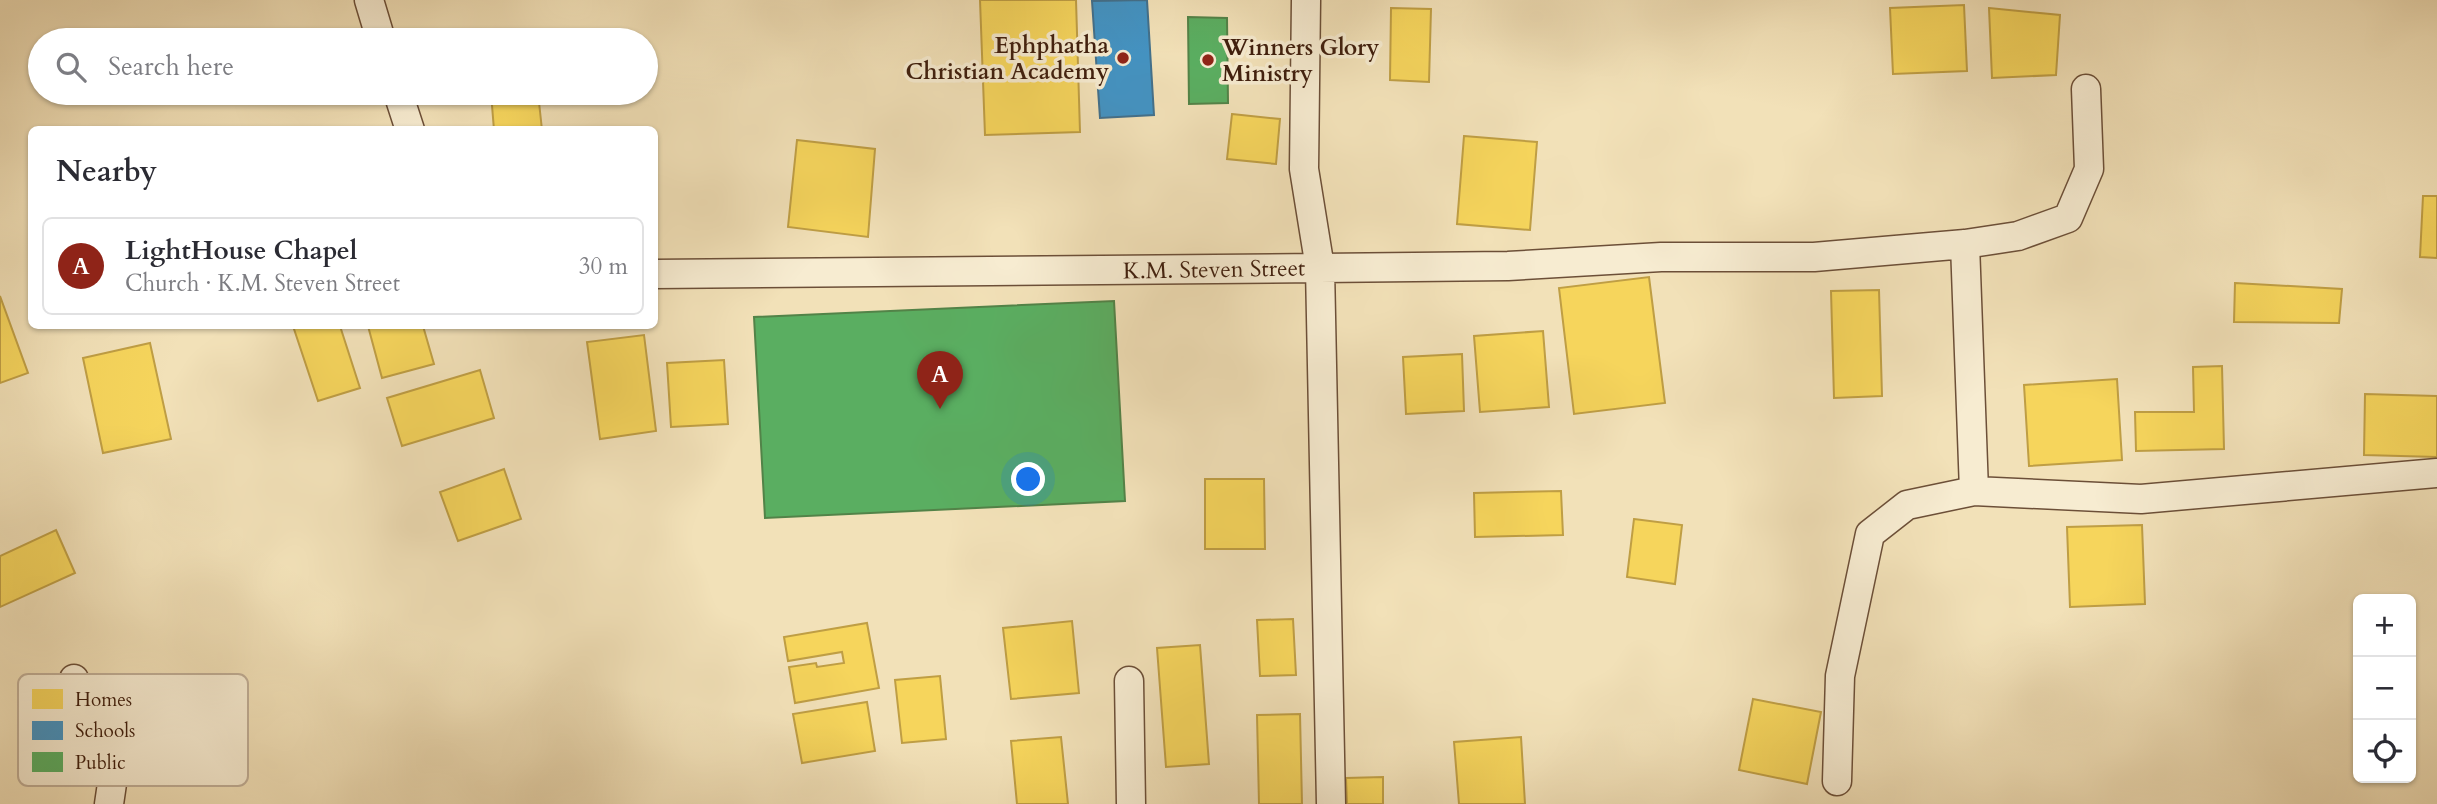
<!DOCTYPE html>
<meta charset="utf-8">
<style>
:root{--surface:#fff;--page:#f7f7f7;--text:#2b2b33;--muted:#7c7c81;--line:#e1e1e2;--accent:#8f2418}
body{margin:0;font-family:Cardo,serif;background:var(--page);color:var(--text)}
.controls{position:absolute;right:21px;bottom:21px;display:grid;overflow:hidden;border-radius:10px;box-shadow:0 2px 5px #0004}
.controls button{width:63px;height:63px;display:grid;place-items:center;padding:0;border:0;border-bottom:2px solid var(--line);background:var(--surface);color:var(--text);font:35px sans-serif}
.you{position:absolute;left:1029px;top:480px;width:24px;height:24px;margin:-18px;border:5px solid #fff;border-radius:50%;background:#1a73e8;box-shadow:0 0 0 10px #1a73e833}
.badge{display:grid;place-items:center;width:46px;height:46px;border-radius:50%;background:var(--accent);color:#fff;font-size:23px;font-weight:700}
.pin{position:absolute;translate:-50% -58px;filter:drop-shadow(0 2px 4px #0008)}
.pin::after{content:'';position:absolute;top:37px;width:24px;height:21px;background:inherit;clip-path:polygon(0 0,100% 0,50% 100%)}
.list{margin:0;padding:0;list-style:none}
h2{display:flex;justify-content:space-between;align-items:center;height:91px;margin:0;padding:0 28px;font-size:30px}
h2 small{font-size:23px;font-weight:400;color:var(--muted)}
.list li{display:grid;grid-template-columns:46px 1fr auto;gap:21px;align-items:center;box-sizing:border-box;height:98px;margin:0 14px 14px;padding:0 14px;border:2px solid var(--line);border-radius:10px}
.list b{display:block;font-size:26px;white-space:nowrap}
.list p{margin:0;font-size:23px;white-space:nowrap;color:var(--muted)}
.list em{font-size:23px;font-style:normal;color:var(--muted)}
.icon{flex:none;width:38px;height:38px;fill:none;stroke:currentColor;stroke-width:2;stroke-linecap:round;stroke-linejoin:round}
.map{position:relative;flex:none;width:2437px;height:804px;overflow:hidden}
.search{position:absolute;background:var(--surface);box-shadow:0 2px 5px #0004;left:28px;top:28px;width:630px;height:77px;display:flex;align-items:center;gap:18px;box-sizing:border-box;padding:0 24px;border-radius:38px;color:var(--muted);font-size:26px}
.panel{position:absolute;background:var(--surface);box-shadow:0 2px 5px #0004;left:28px;top:126px;width:630px;height:203px;border-radius:10px}
.map>svg:first-child{display:block}
.homes{fill:#f6d55c;stroke:#bf9e44;stroke-width:2}
.schools{fill:#4393c3;stroke:#42708c;stroke-width:2}
.public{fill:#5aae61;stroke:#528348;stroke-width:2}
.lines{fill:none;stroke-linecap:round;stroke-linejoin:round}
.minor-casing{stroke:#6c4f38;stroke-width:31}
.minor{stroke:#f7ecd1;stroke-width:28}
.poi-dot{fill:#8f2418;stroke:#f7ecd1;stroke-width:2.5}
.labels{text-anchor:middle;stroke-width:7;stroke-linejoin:round;paint-order:stroke}
.poi-label{font-size:23px;font-weight:bold;fill:#3f1e0d;stroke:#f7ecd1;text-anchor:end}
.street-label{font-size:23px;fill:#3f1e0d;stroke:#f7ecd1}
.key{fill:#f7ecd1;stroke:#c0ae96;stroke-width:2}
.key-label{font-size:19px;fill:#3f1e0d}
</style>
<div class="map">
<svg width="2437" height="804" viewBox="0 0 2437 804">
<rect width="100%" height="100%" fill="#f2e1b8"/>
<filter id="stains"><feTurbulence type="fractalNoise" baseFrequency=".00286" numOctaves="4"/><feColorMatrix values="0 0 0 0 .2 0 0 0 0 .09 0 0 0 0 .02 0 0 0 .5 -.17"/></filter>
<radialGradient id="worn" r=".72"><stop offset=".6" stop-color="#630" stop-opacity="0"/><stop offset="1" stop-color="#630" stop-opacity=".3"/></radialGradient>
<!-- homes -->
<path class="homes" d="M980 0H1076L1080 132 985 135Z
M1964 5 1967 71 1893 74 1890 8Z
M1391 8 1431 9 1429 82 1390 80Z
M1989 8 2060 15 2056 75 1992 78Z
M491 93H538L542 130H494Z
M1232 114 1280 119 1276 164 1227 159Z
M1464 136 1537 142 1530 230 1457 224Z
M797 140 875 149 868 237 788 227Z
M2423 196H2437V258L2420 257Z
M1649 277 1665 403 1574 414 1559 288Z
M2235 283 2342 289 2339 323 2234 322Z
M1879 290 1882 396 1834 398 1831 291Z
M0 296 28 373 0 383Z
M293 326H340L360 388 318 401Z
M368 326H423L434 364 382 378Z
M1543 331 1549 407 1480 412 1474 336Z
M644 335 656 431 600 439 587 342Z
M150 343 171 439 103 453 83 358Z
M1462 354 1464 411 1406 414 1403 357Z
M724 360 728 424 671 427 667 363Z
M2222 366 2224 449 2136 451 2135 412H2194L2193 367Z
M480 370 494 418 402 446 387 398Z
M2117 379 2122 460 2029 466 2024 385Z
M2365 394 2437 396V457L2364 455Z
M504 469 521 519 458 541 440 492Z
M1205 479H1264L1265 549H1205Z
M1561 491 1563 535 1475 537 1474 493Z
M1634 519 1682 525 1675 584 1627 577Z
M2142 525 2145 604 2070 607 2067 527Z
M56 530 75 573 0 607V556Z
M1293 619 1296 675 1260 676 1257 620Z
M1072 621 1079 693 1011 699 1003 628Z
M867 623 879 688 795 703 789 667 816 663 817 667 844 663 842 652 788 661 784 637Z
M1200 645 1209 764 1166 767 1157 648Z
M940 676 946 739 902 743 895 680Z
M1753 699 1821 712 1807 784 1739 770Z
M867 702 875 751 802 763 793 714Z
M1300 714 1302 804H1259L1257 715Z
M1061 737 1068 804H1017L1011 741Z
M1521 737 1525 804H1459L1454 742Z
M1383 777V804H1347L1346 778Z"/>
<!-- schools -->
<path class="schools" d="M1147 0 1154 115 1100 118 1092 1Z"/>
<!-- public -->
<path class="public" d="M1188 17 1227 18 1228 103 1189 104Z
M1114 301 1125 501 765 518 754 317Z"/>
<g class="lines">
<!-- minor casing -->
<g class="minor-casing">
<path id="minor" d="M369 0 381 40
M1306 0 1304 169 1320 268 1508 266 1661 257H1814L1965 244 2018 236 2068 218 2089 169 2086 89
M398 93 410 130
M1965 244 1974 491
M654 274 1320 268 1331 804
M74 679 114 770 109 804
M1129 681 1131 804
M1837 781 1840 676 1870 534 1907 505 1974 491 2141 499 2437 473"/>
</g>
<!-- minor -->
<use href="#minor" class="minor"/>
</g>
<!-- markers -->
<g class="poi-dot">
<circle cx="1123" cy="58" r="7"/>
<circle cx="1208" cy="60" r="7"/>
</g>
<g class="labels">
<!-- poi labels -->
<g class="poi-label">
<text x="1109" y="53">Ephphatha<tspan x="1109" dy="26">Christian Academy</tspan></text>
<text x="1222" y="55" text-anchor="start">Winners Glory<tspan x="1222" dy="26">Ministry</tspan></text>
</g>
<!-- street labels -->
<g class="street-label">
<text transform="translate(1214 269) rotate(-1)" y="8">K.M. Steven Street</text>
</g>
</g>
<!-- legend -->
<rect x="18" y="674" width="230" height="112" rx="10" class="key"/>
<rect x="32" y="689" width="31" height="20" fill="#f6d55c"/>
<rect x="32" y="721" width="31" height="19" fill="#4393c3"/>
<rect x="32" y="752" width="31" height="20" fill="#5aae61"/>
<g class="key-label">
<text x="75" y="706">Homes</text>
<text x="75" y="737">Schools</text>
<text x="75" y="769">Public</text>
</g>
<rect width="100%" height="100%" filter="url(#stains)"/>
<rect width="100%" height="100%" fill="url(#worn)"/>
</svg>
<div class="controls">
<button>+</button>
<button>−</button>
<button><svg class="icon" aria-label="locate" viewBox="0 0 24 24"><circle cx="12" cy="12" r="6"/><path d="M12 2v4M12 18v4M2 12h4M18 12h4"/></svg></button>
</div>
<div class="you"></div>
<div class="pin badge" style="left:940px;top:409px">A</div>
<div class="search"><svg class="icon" aria-label="search" viewBox="0 0 24 24"><circle cx="10" cy="10" r="6"/><path d="M15 15l6 6"/></svg>Search here</div>
<section class="panel">
<h2>Nearby<small></small></h2>
<ul class="list">
<li><span class="badge">A</span><div><b>LightHouse Chapel</b><p>Church · K.M. Steven Street</p></div><em>30 m</em></li>
</ul>
</section>
</div>
